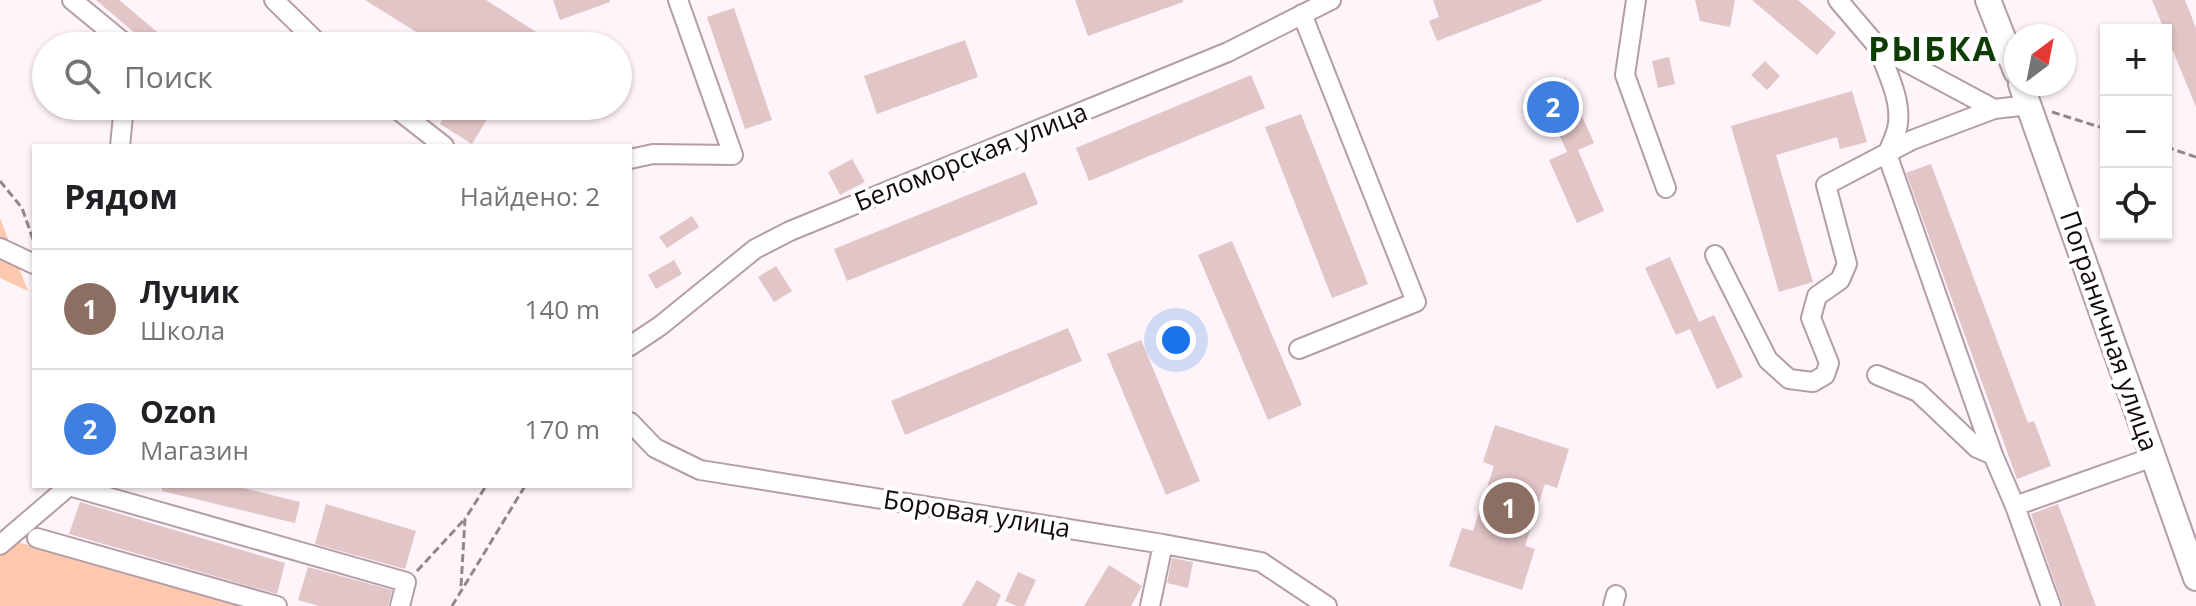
<!DOCTYPE html>
<html lang="ru">
<meta charset="utf-8">
<style>
:root{--surface:#fff;--page:#f2f2f2;--text:#202124;--muted:#757577;--line:#e0e0e0;--accent:#2563eb}
body{margin:0;font-family:"Open Sans",sans-serif;background:var(--page);color:var(--text)}
.controls{position:absolute;right:24px;top:24px;display:grid;overflow:hidden;border-radius:0px;box-shadow:0 2px 6px #0004}
.controls button{width:72px;height:72px;display:grid;place-items:center;padding:0;border:0;border-bottom:2px solid var(--line);background:var(--surface);color:var(--text);font:40px sans-serif}
.compass{position:absolute;left:2004px;top:24px;width:72px;height:72px;border-radius:50%;background:var(--surface);box-shadow:0 2px 6px #0004;rotate:32deg}
.you{position:absolute;left:1176px;top:340px;width:28px;height:28px;margin:-20px;border:6px solid #fff;border-radius:50%;background:#1a73e8;box-shadow:0 0 0 12px #1a73e833}
.badge{display:grid;place-items:center;width:52px;height:52px;border-radius:50%;background:var(--accent);color:#fff;font-size:26px;font-weight:700}
.pin{position:absolute;translate:-50% -50%;border:4px solid #fff;box-shadow:0 2px 8px #0006}
.list{margin:0;padding:0;list-style:none}
h2{display:flex;justify-content:space-between;align-items:center;height:104px;margin:0;padding:0 32px;font-size:34px}
h2 small{font-size:26px;font-weight:400;color:var(--muted)}
.list li{display:grid;grid-template-columns:52px 1fr auto;gap:24px;align-items:center;box-sizing:border-box;height:120px;padding:0 32px;border-top:2px solid var(--line)}
.list b{display:block;font-size:30px;white-space:nowrap}
.list p{margin:0;font-size:26px;white-space:nowrap;color:var(--muted)}
.list em{font-size:26px;font-style:normal;color:var(--muted)}
.icon{flex:none;width:44px;height:44px;fill:none;stroke:currentColor;stroke-width:2;stroke-linecap:round;stroke-linejoin:round}
.map{position:relative;flex:none;width:2196px;height:606px;overflow:hidden}
.search{position:absolute;background:var(--surface);box-shadow:0 2px 6px #0004;left:32px;top:32px;width:600px;height:88px;display:flex;align-items:center;gap:20px;box-sizing:border-box;padding:0 28px;border-radius:44px;color:var(--muted);font-size:30px}
.panel{position:absolute;background:var(--surface);box-shadow:0 2px 6px #0004;left:32px;top:144px;width:600px;height:344px;border-radius:0px}
.map>svg:first-child{display:block}
.green{fill:#fec8ae}
.building{fill:#e2c5c6}
.lines{fill:none;stroke-linecap:round;stroke-linejoin:round}
.minor-casing{stroke:#b49da9;stroke-width:22}
.major-casing{stroke:#b49da9;stroke-width:28}
.path{stroke:#90878c;stroke-width:3;stroke-dasharray:8 4;stroke-linecap:butt}
.minor{stroke:#fff;stroke-width:18}
.major{stroke:#fff;stroke-width:24}
.labels{text-anchor:middle;stroke-width:8;stroke-linejoin:round;paint-order:stroke}
.street-label{font-size:26px;fill:#120a0f;stroke:#fff}
.district-label{font-size:34px;font-weight:bold;letter-spacing:2px;fill:#0d3d02;stroke:#fff}
</style>
<div class="map">
<svg width="2196" height="606" viewBox="0 0 2196 606">
<rect width="100%" height="100%" fill="#fef4f9"/>
<!-- green -->
<path class="green" d="M0 218 28 291 0 278Z
M14 541 240 606H0V556Z"/>
<!-- building -->
<path class="building" d="M96 0H119L162 36 154 46H150Z
M365 0H486L541 35 534 46H450L432 35 429 40Z
M553 0H610V2L560 20Z
M1075 0H1183V2L1088 36Z
M1433 0H1541L1542 1 1437 41 1429 21 1439 17Z
M1695 0H1735L1730 27 1700 21Z
M1752 0H1798L1836 33 1817 55Z
M2152 0H2185L2196 28V107Z
M734 8 772 120 745 129 707 17Z
M965 40 978 77 877 114 864 76Z
M1669 57 1675 84 1658 88 1652 61Z
M1765 61 1780 76 1767 90 1751 75Z
M1251 75 1265 108 1089 181 1076 148Z
M1565 78 1594 143 1578 150 1604 211 1577 223 1549 160 1567 152 1539 89Z
M1852 91 1867 142 1840 149 1837 137 1776 155 1813 282 1779 292 1731 126Z
M451 106H495L472 144 440 124Z
M1301 114 1368 284 1332 298 1265 127Z
M852 159 865 182 840 195 828 172Z
M1931 164 2028 423 2034 421 2051 466 2017 479 1906 173Z
M1025 172 1038 204 847 281 834 249Z
M692 216 699 227 667 248 659 237Z
M1232 241 1302 405 1268 420 1198 255Z
M1670 257 1699 322 1714 315 1743 377 1717 389 1690 329 1676 335 1645 268Z
M674 260 682 274 656 289 648 275Z
M776 266 792 291 774 302 758 277Z
M1068 328 1082 361 905 435 891 401Z
M1141 340 1200 481 1166 495 1107 354Z
M1495 425 1569 449 1557 488 1545 484 1525 546 1535 549 1522 590 1449 566 1462 528 1473 531 1494 466 1483 462Z
M162 486H235L300 502 295 523 162 491Z
M80 502 285 563 277 594 69 534Z
M326 504 416 531 405 569 315 544Z
M2058 504 2096 606H2063L2031 514Z
M1172 558 1193 562 1188 588 1167 583Z
M1109 565 1142 586 1131 606H1084Z
M308 567 392 590 388 606H319L298 600Z
M1018 572 1036 580 1024 606H1017L1005 601Z
M977 580 1001 595 996 606H962Z"/>
<g class="lines">
<!-- minor casing -->
<g class="minor-casing">
<path id="minor" d="M72 0 128 46
M274 0 321 46
M1636 0 1625 75 1666 188
M1838 0 1878 47 1994 109 2029 105
M1878 47C1886 71 1901 97 1898 123 1897 134 1891 145 1887 154L1993 455 2015 506 2153 457
M393 106 444 146
M120 146 124 106
M630 159 653 154 733 155 678 0
M0 248 34 264
M1715 255 1768 360 1789 379 1813 382 1825 375 1829 363 1811 318 1817 296 1840 280 1847 264 1826 185 1912 140 1994 109
M630 346 660 326 755 249 790 231 1228 52 1331 0
M1299 349 1416 302 1302 14
M1877 375 1918 392 1977 448 1993 455
M630 422 655 448 700 470 1163 544 1261 562 1327 606
M2015 506 2051 606
M37 538 277 606
M0 545 69 486 406 582 400 606
M1150 606 1163 544
M1613 606 1616 595"/>
</g>
<!-- major casing -->
<g class="major-casing">
<path id="major" d="M1988 0 2016 71
M2021 84 2196 578"/>
</g>
<!-- path -->
<path class="path" d="M2052 112 2106 129
M2166 147 2196 157
M0 181 22 208 34 242
M417 571 463 521
M461 586 465 519 486 486
M452 606 525 486"/>
<!-- minor -->
<use href="#minor" class="minor"/>
<!-- major -->
<use href="#major" class="major"/>
</g>
<g class="labels">
<!-- street labels -->
<g class="street-label">
<text transform="translate(971 157) rotate(-22)" y="9">Беломорская улица</text>
<text transform="translate(2109 331) rotate(71)" y="9">Пограничная улица</text>
<text transform="translate(977 514) rotate(9)" y="9">Боровая улица</text>
</g>
<!-- district labels -->
<g class="district-label">
<text x="1933" y="61">РЫБКА</text>
</g>
</g>
</svg>
<div class="controls">
<button>+</button>
<button>−</button>
<button><svg class="icon" aria-label="locate" viewBox="0 0 24 24"><circle cx="12" cy="12" r="6"/><path d="M12 2v4M12 18v4M2 12h4M18 12h4"/></svg></button>
</div>
<svg class="compass" viewBox="-18 -18 36 36"><path d="M0-13l5 13h-10z" fill="#e53935"/><path d="M0 13l5-13h-10z" fill="#757577"/></svg>
<div class="you"></div>
<div class="pin badge" style="left:1509px;top:508px;background:#8d6e63">1</div>
<div class="pin badge" style="left:1553px;top:107px;background:#3f7fe0">2</div>
<div class="search"><svg class="icon" aria-label="search" viewBox="0 0 24 24"><circle cx="10" cy="10" r="6"/><path d="M15 15l6 6"/></svg>Поиск</div>
<section class="panel">
<h2>Рядом<small>Найдено: 2</small></h2>
<ul class="list">
<li><span class="badge" style="background:#8d6e63">1</span><div><b>Лучик</b><p>Школа</p></div><em>140 m</em></li>
<li><span class="badge" style="background:#3f7fe0">2</span><div><b>Ozon</b><p>Магазин</p></div><em>170 m</em></li>
</ul>
</section>
</div>
